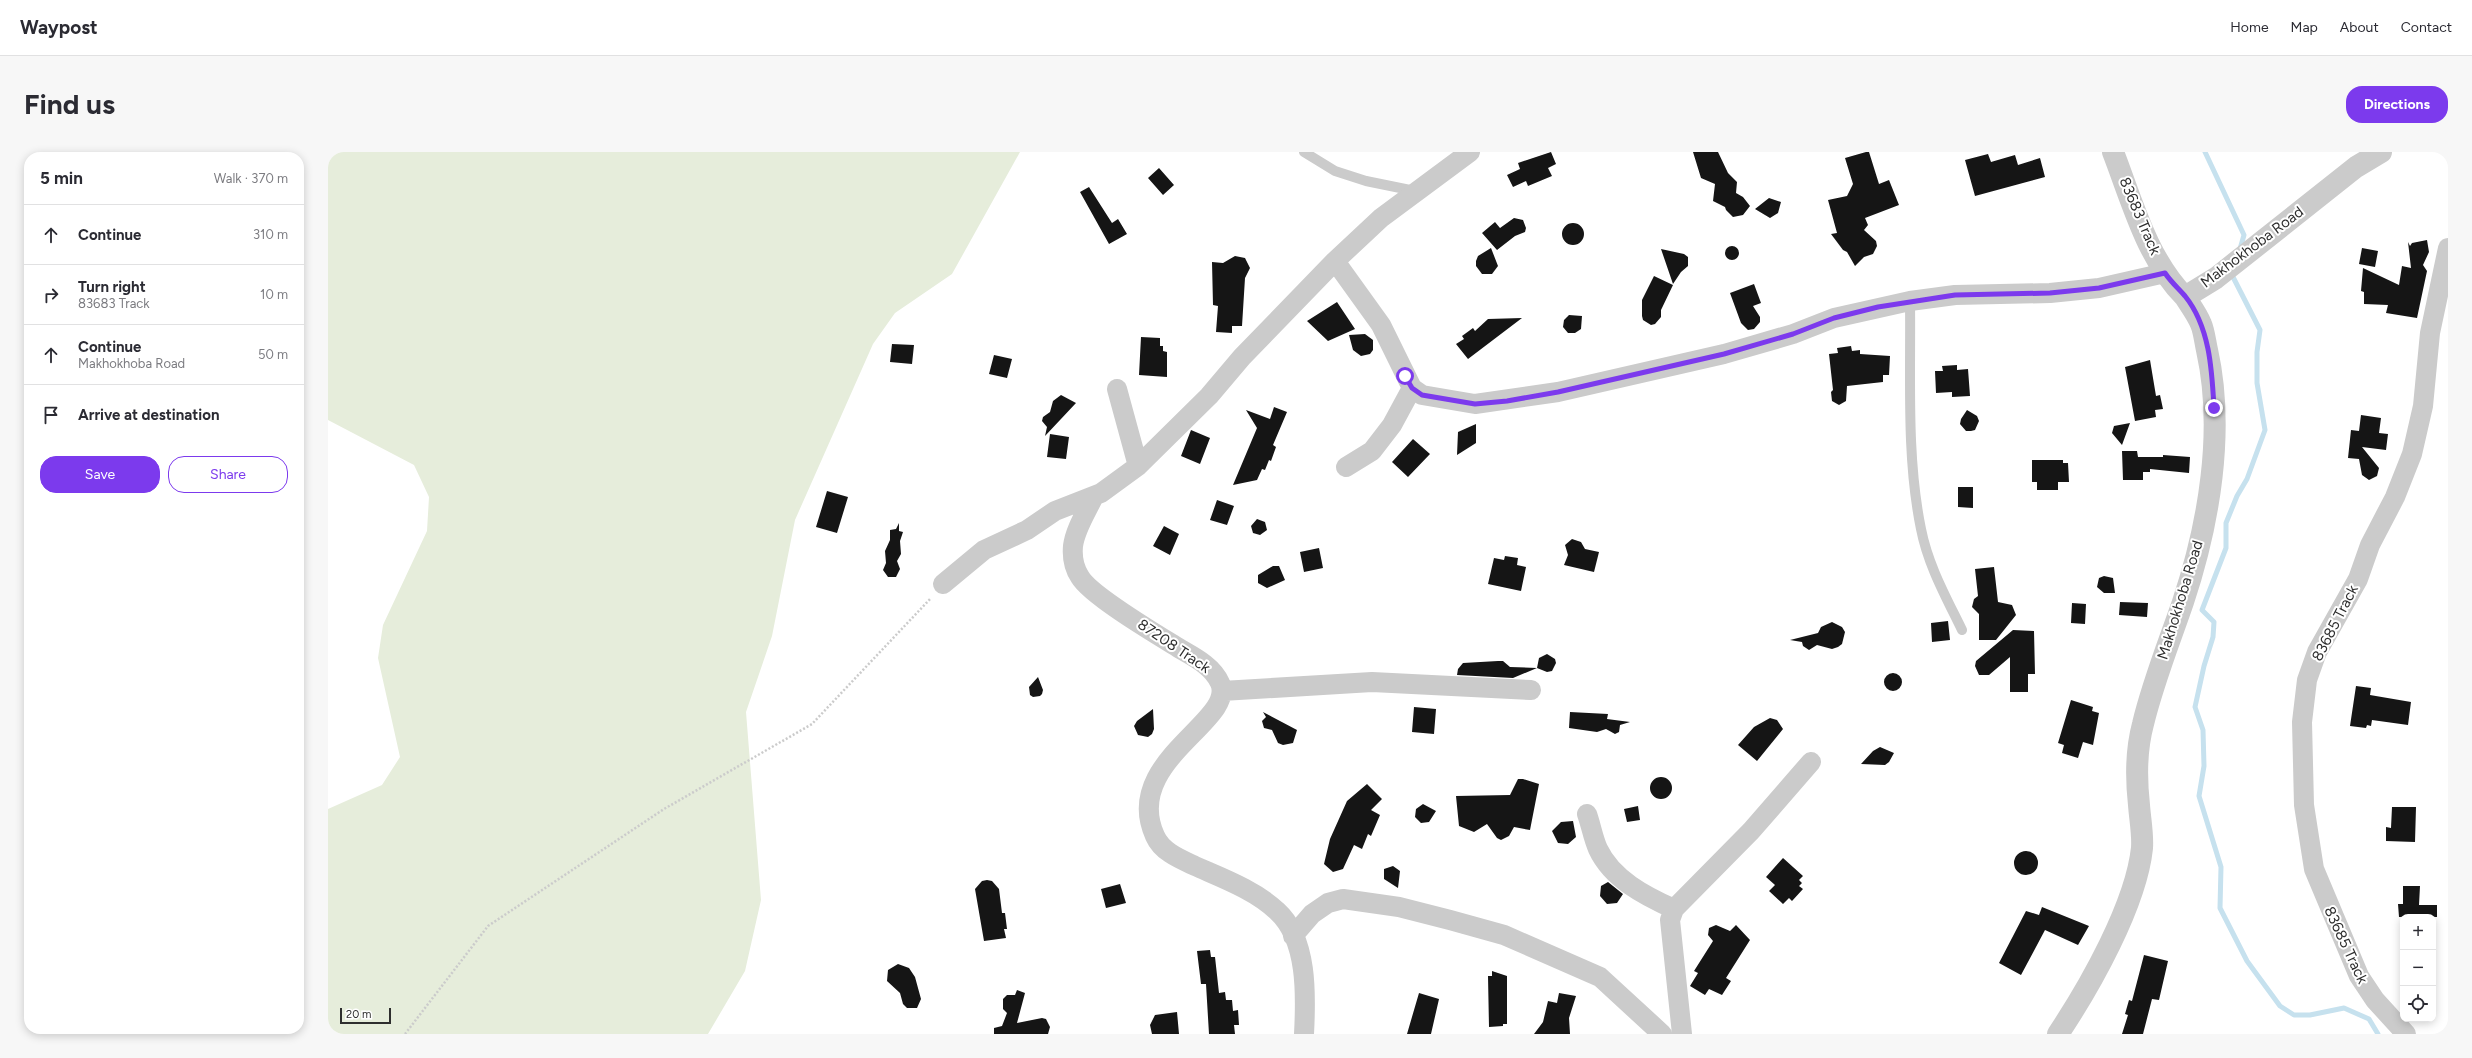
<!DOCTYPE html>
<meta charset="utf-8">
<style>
:root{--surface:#fff;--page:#f7f7f7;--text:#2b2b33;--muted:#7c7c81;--line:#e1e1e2;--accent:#7c3aed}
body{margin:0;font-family:Figtree,sans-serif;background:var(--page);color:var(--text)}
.controls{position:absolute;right:12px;bottom:12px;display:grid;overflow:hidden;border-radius:8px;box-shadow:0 2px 10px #0003}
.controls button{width:36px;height:36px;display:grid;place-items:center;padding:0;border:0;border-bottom:1px solid var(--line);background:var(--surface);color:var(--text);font:20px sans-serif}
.scale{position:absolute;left:12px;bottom:10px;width:51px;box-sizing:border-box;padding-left:4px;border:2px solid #2e2e2e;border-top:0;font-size:11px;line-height:14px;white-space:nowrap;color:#2e2e2e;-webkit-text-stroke:3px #fff;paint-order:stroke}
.stop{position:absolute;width:12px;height:12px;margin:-9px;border:3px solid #7c3aed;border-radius:50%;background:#fff}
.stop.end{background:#7c3aed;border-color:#fff;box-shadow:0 1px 4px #0008}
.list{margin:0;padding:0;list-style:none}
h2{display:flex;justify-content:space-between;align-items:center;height:52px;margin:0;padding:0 16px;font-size:17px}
h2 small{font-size:13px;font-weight:400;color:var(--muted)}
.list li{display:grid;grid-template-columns:26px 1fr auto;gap:12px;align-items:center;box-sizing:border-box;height:60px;padding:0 16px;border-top:1px solid var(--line)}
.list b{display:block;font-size:15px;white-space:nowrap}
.list p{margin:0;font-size:13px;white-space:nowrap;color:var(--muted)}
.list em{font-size:13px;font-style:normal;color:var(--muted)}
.actions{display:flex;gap:8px;padding:12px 16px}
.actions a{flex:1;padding:9px 0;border:1px solid var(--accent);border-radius:16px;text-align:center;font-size:14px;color:var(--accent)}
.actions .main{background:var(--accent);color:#fff}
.icon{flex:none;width:22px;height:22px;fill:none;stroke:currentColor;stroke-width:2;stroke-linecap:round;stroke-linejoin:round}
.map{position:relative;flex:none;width:2120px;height:882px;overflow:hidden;border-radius:16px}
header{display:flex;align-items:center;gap:24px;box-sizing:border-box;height:56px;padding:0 20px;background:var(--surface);border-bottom:1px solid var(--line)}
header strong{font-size:19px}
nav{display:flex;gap:22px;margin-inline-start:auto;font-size:14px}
.intro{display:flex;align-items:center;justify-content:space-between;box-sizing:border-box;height:96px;padding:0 24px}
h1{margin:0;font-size:28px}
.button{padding:10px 18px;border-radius:16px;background:var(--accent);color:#fff;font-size:14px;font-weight:700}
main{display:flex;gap:24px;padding:0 24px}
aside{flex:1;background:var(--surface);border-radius:16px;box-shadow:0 2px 10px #0003}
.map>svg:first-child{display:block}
.green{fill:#e6eddb}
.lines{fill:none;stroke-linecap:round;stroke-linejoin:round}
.stream{stroke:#c6e1ee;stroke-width:5}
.building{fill:#151515}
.path{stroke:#cbcbcb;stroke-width:2.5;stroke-dasharray:2 2;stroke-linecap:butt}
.service{stroke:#cbcbcb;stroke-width:10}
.minor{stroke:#cbcbcb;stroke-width:20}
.tertiary{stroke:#cbcbcb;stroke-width:22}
.route{stroke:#7c3aed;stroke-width:5}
.labels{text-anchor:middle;stroke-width:4;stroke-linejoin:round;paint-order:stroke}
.street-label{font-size:15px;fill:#2e2e2e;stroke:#fff}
</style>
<header>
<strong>Waypost</strong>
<nav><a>Home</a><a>Map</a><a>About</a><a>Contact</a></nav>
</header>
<div class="intro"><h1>Find us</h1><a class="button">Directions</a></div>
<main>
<aside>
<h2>5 min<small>Walk · 370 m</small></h2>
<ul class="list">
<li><svg class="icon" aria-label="ahead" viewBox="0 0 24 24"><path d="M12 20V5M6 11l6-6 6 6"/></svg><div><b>Continue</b></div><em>310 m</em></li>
<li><svg class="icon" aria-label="right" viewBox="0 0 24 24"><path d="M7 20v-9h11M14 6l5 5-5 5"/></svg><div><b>Turn right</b><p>83683 Track</p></div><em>10 m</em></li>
<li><svg class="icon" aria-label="ahead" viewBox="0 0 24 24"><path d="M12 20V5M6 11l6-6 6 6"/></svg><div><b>Continue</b><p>Makhokhoba Road</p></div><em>50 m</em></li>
<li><svg class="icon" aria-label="arrive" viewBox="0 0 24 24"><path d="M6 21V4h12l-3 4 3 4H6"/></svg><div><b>Arrive at destination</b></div></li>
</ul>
<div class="actions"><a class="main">Save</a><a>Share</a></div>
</aside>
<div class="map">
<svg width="2120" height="882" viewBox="0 0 2120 882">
<rect width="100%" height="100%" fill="#fff"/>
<!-- green -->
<path class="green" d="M0 0H692L624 122 567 161 545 192 467 368 444 484 418 560 433 748 417 819 380 882H0V657L54 633 72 605 50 506 55 473 99 379 101 345 86 313 0 268Z"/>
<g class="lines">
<!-- stream -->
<path class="stream" d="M1877 0 1916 83 1912 97
M1905 120 1904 123 1932 178 1929 200V231L1937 278 1919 327 1909 344 1898 371V396L1874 458 1886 470 1885 485 1876 514 1867 555 1875 578 1876 614 1871 644 1893 715 1892 756 1919 809 1952 854 1966 863H1982L2016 856 2041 867 2050 882"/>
</g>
<!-- building -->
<path class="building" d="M1223 0 1228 12 1220 16 1224 24 1200 34 1198 29 1185 35 1179 23 1192 17 1190 11Z
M1365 0H1390L1400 21 1409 30 1408 41 1415 45 1422 54 1415 63 1405 65 1398 58 1397 55 1385 49 1387 32 1373 26Z
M1538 0H1541L1551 32 1561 28 1571 53 1537 66 1540 73 1536 78 1548 89 1549 94 1545 102 1536 105 1527 114 1519 100 1515 98 1503 82 1509 81 1500 48 1519 44 1525 32 1517 6Z
M1660 2 1663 10 1687 3 1690 13 1712 6 1717 25 1647 44 1637 8Z
M831 16 846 33 835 43 820 26Z
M761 35 784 71 790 67 799 82 781 92 752 40Z
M1441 46 1453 50 1450 61 1442 66 1427 57Z
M1186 66 1195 68 1198 76 1197 80 1187 84 1169 98 1154 81 1167 70 1172 76Z
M1234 82a11 11 0 1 1 22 0a11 11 0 1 1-22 0Z
M2099 88 2101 100 2095 113 2099 119 2089 166 2058 161 2060 153 2036 152V140L2033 139 2035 116 2071 133 2074 114 2083 116 2080 90 2082 94 2084 91Z
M1397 101a7 7 0 1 1 14 0a7 7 0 1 1-14 0Z
M1163 96 1170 114 1164 122H1154L1148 114V109L1150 104Z
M2034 96 2050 99 2047 115 2031 112Z
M1333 97 1356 102 1360 105V114L1353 120 1345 132Z
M907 104 917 106 922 116 917 126 914 174H904V181L888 180 890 154 885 153 884 110 895 111Z
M1326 124 1345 133 1333 158V165L1327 172 1323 173 1315 168 1314 164V148Z
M1426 132 1433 151 1425 154 1432 165V170L1426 177 1420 178 1413 171 1402 141Z
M1009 150 1027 177 1000 189 979 169Z
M1241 163 1254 164 1253 177 1247 181H1240L1235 175 1236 168Z
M1194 166 1140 207 1128 192 1136 187 1134 184 1145 176 1147 179 1160 167Z
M1037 182 1045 188V198L1042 202 1033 204 1025 198 1021 183Z
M813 185 832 186V194H835V199L839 200V225L811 223Z
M564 192 586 193 584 212 562 210Z
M1523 194 1524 199 1532 198V202L1562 204 1561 223H1555V230L1519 234 1518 249 1511 253 1504 249 1503 240 1505 238 1501 202 1510 201 1509 196Z
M666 203 684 207 679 226 661 222Z
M1822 208 1828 244 1832 243 1835 257 1827 258 1828 265 1807 269 1797 215Z
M1629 213V218L1640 217 1642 244 1624 245V240L1608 241 1607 219H1615L1614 214Z
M733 243 748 251 717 284 719 275 714 269 715 265 722 260 725 249Z
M946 255 959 260 945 293 948 295 943 309 941 308 937 318 934 317 929 328 905 333 929 276 918 258 942 267Z
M1639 258 1649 264 1651 269 1647 278 1643 279H1638L1632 272 1633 267Z
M2033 263 2053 266 2051 281 2060 282 2058 298 2034 295 2051 316 2049 324 2041 328 2034 323 2031 307 2020 306 2023 278 2031 279Z
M1802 271 1794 293 1784 281 1786 274Z
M1148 272V291L1129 303 1130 280Z
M863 278 882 286 872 312 853 304Z
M722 282 741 285 738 307 719 305Z
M1085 287 1102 302 1080 325 1064 310Z
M1794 299H1809L1810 305H1835V303L1862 305 1861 321 1822 317V320H1815V328H1795Z
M1704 308H1735V311H1740L1741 330H1730V338H1709V330H1704Z
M1630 335H1645V356L1630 355Z
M499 339 520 345 509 381 488 375Z
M889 348 906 354 899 373 882 368Z
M929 367 937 370 939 378 932 383 925 381 923 374Z
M571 371V379L575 380 572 389 573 402 569 409 572 417 568 425H560L555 418 558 411 557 399 562 388V378L568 377Z
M836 374 851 382 842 403 825 394Z
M1244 387 1253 390 1257 397 1271 400 1266 420 1236 413 1240 403 1237 393Z
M991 396 995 416 976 420 972 400Z
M1177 404 1190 406 1189 413 1198 415 1193 439 1160 432 1166 406 1176 408Z
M945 414H951L957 428 939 436 930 431V423Z
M1666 415 1670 450 1684 453 1688 463 1668 488H1651V462L1644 455 1646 447 1650 444 1647 417Z
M1776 424 1785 426 1787 441H1776L1769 435 1771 426Z
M1792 450 1820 451 1819 465 1791 463Z
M1744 451 1758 452 1757 472 1743 471Z
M1620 469 1622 488 1604 490 1603 471Z
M1504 470 1514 475 1517 480 1514 492 1510 495 1504 497 1489 493 1481 498 1475 494 1474 490 1462 488 1490 481 1493 475Z
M1685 478 1706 479 1707 522H1700V540H1682V505L1661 523H1651L1647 514 1648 509Z
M1219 502 1227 507 1228 511 1224 519 1219 520 1209 516 1185 526 1129 523 1130 517 1135 511 1170 509H1175L1182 515 1209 516 1211 506Z
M1556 530a9 9 0 1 1 18 0a9 9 0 1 1-18 0Z
M710 525 715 538 714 542 712 544 705 545 702 543 701 535Z
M2028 534 2043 536 2042 543 2083 550 2080 573 2044 568 2043 574 2039 573 2038 576 2022 574Z
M1743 548 1765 555 1764 559 1771 561 1765 593 1755 590 1750 606 1734 601 1736 593 1730 591Z
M1086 555 1108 557 1106 582 1084 580Z
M825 557 826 577 824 582 820 585 810 583 806 574 809 569Z
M935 560 969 578 965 591 955 593 950 591 944 578 936 576 934 569 938 565Z
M1242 560 1280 562 1279 567 1302 570 1292 573 1291 580 1287 582 1278 577 1269 580 1241 576Z
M1442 566 1449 568 1455 577 1429 609 1410 593 1426 575Z
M1552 595 1566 601 1561 610 1557 613 1533 612 1545 599Z
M1322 636a11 11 0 1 1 22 0a11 11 0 1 1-22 0Z
M1190 627H1195L1211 632 1202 678 1186 675 1181 684 1173 688 1169 686 1159 672 1146 680 1131 674 1128 644 1182 643Z
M1039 632 1054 647 1043 658 1052 663 1043 684 1040 682 1034 697 1026 693 1015 717 1005 720 996 712 1002 687 1019 649Z
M1095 652 1108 659 1101 670 1093 671 1087 665 1088 657Z
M1310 654 1312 668 1299 670 1296 657Z
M2064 655H2088L2087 690 2058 689V675L2063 676Z
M1245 669 1248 685 1240 692 1230 691 1224 679 1233 670Z
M1686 711a12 12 0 1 1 24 0a12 12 0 1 1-24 0Z
M1455 706 1475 724 1471 728 1474 731 1471 734 1475 737 1464 749 1461 746 1455 752 1441 739 1447 733 1438 725Z
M1065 714 1072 719 1070 736 1056 727V717Z
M659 728 664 729 671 737 674 761H677L679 777H676L678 786 656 789 647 737 654 729Z
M1280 730 1295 742 1289 751 1279 752 1272 744 1273 734Z
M792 732 798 751 778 756 773 737Z
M2075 734H2092L2091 753H2109V765H2071L2070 752H2075Z
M1714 755 1761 774 1750 793 1717 778 1693 823 1671 811 1698 759 1711 763Z
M1388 773 1402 779 1408 773 1422 788 1398 826 1403 829 1394 843 1381 837 1377 843 1362 834 1370 821 1366 819 1385 789 1380 783 1381 776Z
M882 798 883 805H887L891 841 897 840 898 848H904L905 859 910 858 911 873H906L907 882H881L878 832H873L869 799Z
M1816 803 1840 809 1831 848 1824 847 1815 882H1794L1800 863 1797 862 1801 848 1804 849Z
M570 812 581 816 587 825 593 847 589 856H579L575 852 572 841 559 829 560 818Z
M1164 819 1179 824V872H1175V874L1161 875 1160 824H1164Z
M689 838 697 841 689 871 714 866 718 867 722 875 720 882H666V876L674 874 679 861 675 857V847L679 843H687Z
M1091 841 1111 847 1103 882H1079Z
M1231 841 1248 844 1241 866 1242 882H1206L1215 870 1220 849 1229 851Z
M849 860 851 882H824L822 873 827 863Z"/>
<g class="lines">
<!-- path -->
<path class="path" d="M77 882 160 774 336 657 484 572 603 446"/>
<!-- service -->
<path class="service" d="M976 0 1007 19 1038 29 1087 39
M1582 149C1583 223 1578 304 1593 377 1600 413 1618 445 1634 478"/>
<!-- minor -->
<path class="minor" d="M1007 109 1053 173 1084 236 1094 243 1147 252 1230 240 1396 202 1465 182 1506 166 1582 149 1627 143 1722 141 1771 136 1837 121
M789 237 810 314
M1018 315 1044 299 1064 273 1084 236
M766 344C759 359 747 377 745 394 744 405 746 416 752 425 763 444 833 485 854 498 868 506 885 515 892 531 909 569 793 609 827 684 834 700 852 707 867 714 894 726 927 738 949 759 980 787 978 844 976 882
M615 432 656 398 699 378 727 359 773 341 810 314 881 244 914 205 1007 109 1053 66 1142 0
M894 539 1044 530 1203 538
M1259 662C1263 673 1265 686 1270 697 1284 727 1317 744 1346 757
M965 784 984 762 1000 751 1015 747 1071 755 1122 768 1176 783 1272 825 1334 882
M1354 882 1342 768 1346 757 1423 679 1483 610
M2078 882 2047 848 2031 824 1986 717 1976 653 1974 570 1979 528 1989 500 2030 427 2042 393 2067 345 2084 302 2095 254 2102 181 2120 96"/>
<!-- tertiary -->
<path class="tertiary" d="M1785 0C1804 49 1819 107 1857 145
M1730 882C1762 834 1808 753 1814 696 1815 682 1812 667 1811 653 1808 626 1808 598 1815 572 1825 530 1841 491 1855 450 1881 372 1897 279 1879 198 1877 189 1876 179 1873 172 1869 162 1862 153 1857 145L1888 126 2028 15 2053 0"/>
</g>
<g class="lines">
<!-- route -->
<path class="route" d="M1077 224 1084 236 1094 243 1147 252 1179 249 1230 240 1396 202 1465 182 1506 166 1550 155 1627 143 1722 141 1771 136 1837 121C1843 130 1850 136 1857 144 1882 175 1884 219 1886 256"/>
</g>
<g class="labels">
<!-- street labels -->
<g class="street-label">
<text transform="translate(1812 64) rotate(67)" y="5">83683 Track</text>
<text transform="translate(1924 95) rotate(-37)" y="5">Makhokhoba Road</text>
<text transform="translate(1852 448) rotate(-73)" y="5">Makhokhoba Road</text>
<text transform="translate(2007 471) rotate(-63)" y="5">83685 Track</text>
<text transform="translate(846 494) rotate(34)" y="5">87208 Track</text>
<text transform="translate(2018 793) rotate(65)" y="5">83685 Track</text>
</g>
</g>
</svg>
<div class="controls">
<button>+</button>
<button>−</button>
<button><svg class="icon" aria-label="locate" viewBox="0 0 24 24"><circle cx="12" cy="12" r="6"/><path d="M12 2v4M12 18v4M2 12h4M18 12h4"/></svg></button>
</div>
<div class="scale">20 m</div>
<div class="stop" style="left:1077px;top:224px"></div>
<div class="stop end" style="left:1886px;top:256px"></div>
</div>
</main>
